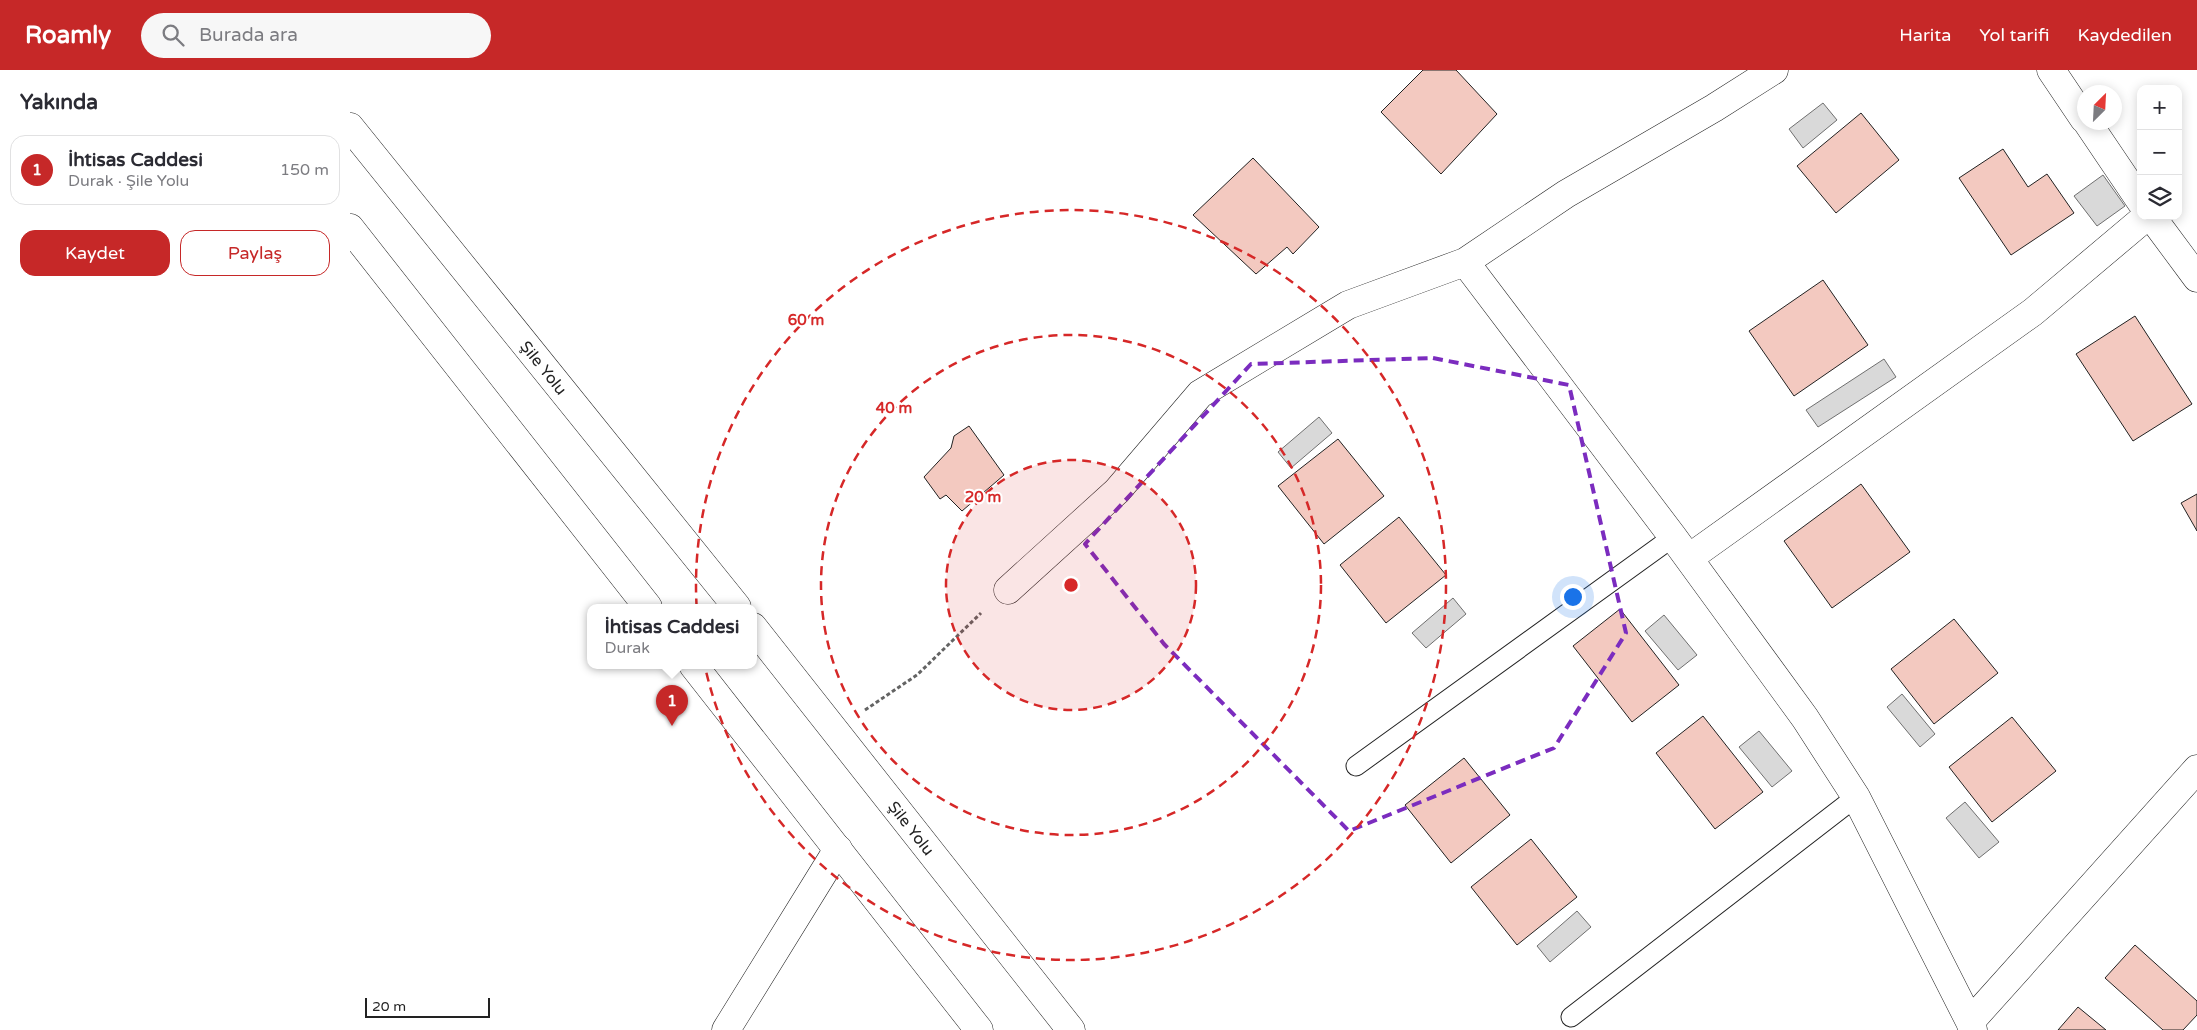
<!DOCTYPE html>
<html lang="tr">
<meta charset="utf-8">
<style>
:root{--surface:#fff;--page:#f7f7f7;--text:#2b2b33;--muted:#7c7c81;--line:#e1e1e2;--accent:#c62828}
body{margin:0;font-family:"Varela Round",sans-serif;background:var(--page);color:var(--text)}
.controls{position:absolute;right:15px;top:15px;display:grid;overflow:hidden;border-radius:10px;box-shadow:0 2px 12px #0003}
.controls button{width:45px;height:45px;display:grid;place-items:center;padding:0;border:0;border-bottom:1px solid var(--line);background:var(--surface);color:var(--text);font:25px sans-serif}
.compass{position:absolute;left:1727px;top:15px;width:45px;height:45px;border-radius:50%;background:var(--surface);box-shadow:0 2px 12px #0003;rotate:24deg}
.scale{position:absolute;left:15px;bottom:12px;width:125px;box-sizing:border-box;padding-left:5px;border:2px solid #222;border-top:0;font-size:14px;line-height:18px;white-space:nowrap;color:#222;-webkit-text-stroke:4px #fff;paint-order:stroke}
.you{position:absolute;left:1222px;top:526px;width:18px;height:18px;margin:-12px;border:4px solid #fff;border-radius:50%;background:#1a73e8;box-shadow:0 0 0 8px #1a73e833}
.badge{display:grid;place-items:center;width:32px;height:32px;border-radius:50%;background:var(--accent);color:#fff;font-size:16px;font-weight:700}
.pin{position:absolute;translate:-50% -41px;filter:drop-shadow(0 1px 2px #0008)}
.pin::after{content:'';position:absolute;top:26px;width:18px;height:15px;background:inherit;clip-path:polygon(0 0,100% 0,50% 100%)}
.popup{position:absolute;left:237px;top:534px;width:170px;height:65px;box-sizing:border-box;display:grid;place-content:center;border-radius:10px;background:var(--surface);filter:drop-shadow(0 1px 4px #0005);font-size:16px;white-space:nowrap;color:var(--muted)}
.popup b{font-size:19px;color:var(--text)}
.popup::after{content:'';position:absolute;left:50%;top:100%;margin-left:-10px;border:10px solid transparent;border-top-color:var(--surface)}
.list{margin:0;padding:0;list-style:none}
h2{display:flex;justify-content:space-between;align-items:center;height:65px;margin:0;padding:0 20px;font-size:21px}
h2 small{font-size:16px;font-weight:400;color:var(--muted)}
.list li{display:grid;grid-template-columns:32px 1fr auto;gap:15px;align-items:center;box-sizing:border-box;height:70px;margin:0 10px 10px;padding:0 10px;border:1px solid var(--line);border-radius:15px}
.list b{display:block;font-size:19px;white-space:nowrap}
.list p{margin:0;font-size:16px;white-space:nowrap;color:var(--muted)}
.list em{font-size:16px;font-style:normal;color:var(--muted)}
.actions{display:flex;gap:10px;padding:15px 20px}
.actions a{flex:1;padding:11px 0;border:1px solid var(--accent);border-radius:15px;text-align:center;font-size:18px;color:var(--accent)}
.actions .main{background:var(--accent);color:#fff}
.icon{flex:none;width:28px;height:28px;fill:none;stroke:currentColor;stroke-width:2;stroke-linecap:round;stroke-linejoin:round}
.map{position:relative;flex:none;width:1847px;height:960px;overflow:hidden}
header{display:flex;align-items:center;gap:30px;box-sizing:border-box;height:70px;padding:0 25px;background:var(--accent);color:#fff}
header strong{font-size:24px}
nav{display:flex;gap:28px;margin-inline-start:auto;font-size:18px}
.search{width:350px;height:45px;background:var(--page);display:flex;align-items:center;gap:12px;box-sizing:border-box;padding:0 18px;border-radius:28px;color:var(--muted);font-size:19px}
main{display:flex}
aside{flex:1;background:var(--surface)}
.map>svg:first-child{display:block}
.water{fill:#d9d9d9;stroke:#6f6f6f}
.building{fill:#f3c9c0;stroke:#222}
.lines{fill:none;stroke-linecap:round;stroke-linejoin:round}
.lane-casing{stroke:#222;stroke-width:21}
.street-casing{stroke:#222;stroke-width:29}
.secondary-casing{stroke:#222;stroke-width:29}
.highway-casing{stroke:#222;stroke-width:29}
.path{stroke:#646464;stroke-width:3;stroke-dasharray:4 2.5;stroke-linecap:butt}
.lane{stroke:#fff;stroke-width:19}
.street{stroke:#fff;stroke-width:28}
.secondary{stroke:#fff;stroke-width:28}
.highway{stroke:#fff;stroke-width:28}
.marked{fill:none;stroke:#7b2cbf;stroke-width:4;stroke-dasharray:10 6;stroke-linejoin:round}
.ring{fill:none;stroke:#d62828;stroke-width:2.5;stroke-dasharray:9 6}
.labels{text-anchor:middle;stroke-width:4;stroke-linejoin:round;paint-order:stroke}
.street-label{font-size:16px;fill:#222;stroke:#fff}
.centre{fill:#d62828;stroke:#fff;stroke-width:2.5}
.ring-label{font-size:15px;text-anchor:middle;font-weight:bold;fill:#d62828;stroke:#fff;stroke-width:4;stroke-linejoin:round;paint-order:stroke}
</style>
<header>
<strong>Roamly</strong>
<div class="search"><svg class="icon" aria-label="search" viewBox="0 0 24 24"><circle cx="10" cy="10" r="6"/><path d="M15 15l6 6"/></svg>Burada ara</div>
<nav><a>Harita</a><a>Yol tarifi</a><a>Kaydedilen</a></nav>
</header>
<main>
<aside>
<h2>Yakında<small></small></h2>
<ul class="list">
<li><span class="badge">1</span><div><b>İhtisas Caddesi</b><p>Durak · Şile Yolu</p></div><em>150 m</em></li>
</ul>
<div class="actions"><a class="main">Kaydet</a><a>Paylaş</a></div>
</aside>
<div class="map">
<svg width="1847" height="960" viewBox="0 0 1847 960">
<rect width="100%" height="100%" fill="#fff"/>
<!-- water -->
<path class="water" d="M1473 33 1487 50 1453 78 1439 59Z
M1753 105 1775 136 1747 156 1724 126Z
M1534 289 1546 307 1468 357 1456 340Z
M969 347 982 363 941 398 928 382Z
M1103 528 1116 544 1076 578 1062 563Z
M1314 545 1347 585 1328 600 1295 561Z
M1552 624 1585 664 1570 677 1537 637Z
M1409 661 1442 701 1422 717 1389 677Z
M1615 732 1649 772 1629 788 1596 748Z
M1227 841 1241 857 1200 892 1187 876Z"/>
<!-- building -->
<path class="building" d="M1073 0H1106L1147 44 1091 104 1031 42Z
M1511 43 1549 90 1486 143 1447 96Z
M1653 79 1678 117 1697 104 1724 143 1661 185 1609 108Z
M903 88 969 157 943 184 937 177 906 204 843 145Z
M1473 210 1518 275 1444 326 1399 261Z
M1785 246 1842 334 1783 371 1726 284Z
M619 356 654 405 612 441 596 425 590 429 574 407 601 378 604 366Z
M988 369 1034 426 974 474 928 416Z
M1511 414 1560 482 1482 538 1434 471Z
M1847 424V461L1831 433Z
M1049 447 1096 505 1036 553 990 495Z
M1270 539 1329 615 1282 652 1223 576Z
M1604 549 1648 603 1584 654 1541 599Z
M1353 646 1413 722 1365 759 1306 683Z
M1662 647 1706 701 1642 752 1599 697Z
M1114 688 1160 745 1101 793 1055 735Z
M1181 769 1227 827 1167 875 1121 817Z
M1785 875 1847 931V945L1833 960H1813L1755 908Z
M1728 937 1756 960H1708Z"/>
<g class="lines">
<!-- lane casing -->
<g class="lane-casing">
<path id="lane" d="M1006 696 1323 467
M1221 947 1506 727"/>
</g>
<!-- street casing -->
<g class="street-casing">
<path id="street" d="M1701 0 1734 49
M1737 52 1791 132
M1801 146 1847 208
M1115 192 1323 467 1455 648 1506 727 1620 952 1623 960
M1339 488 1683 242 1797 146
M658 520 767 421 850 324 998 235 1115 192 1216 124 1364 38 1424 0
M1620 952 1847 699"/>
</g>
<!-- secondary casing -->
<g class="secondary-casing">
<path id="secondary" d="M376 960 488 779"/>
</g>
<!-- highway casing -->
<g class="highway-casing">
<g id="highway">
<path id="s1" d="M0 57 387 537"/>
<path d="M0 158 298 537"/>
<path id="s2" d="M403 557 721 960"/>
<path d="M343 595 629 960"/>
</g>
</g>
<!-- path -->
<path class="path" d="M515 640 567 605 631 543"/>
<!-- lane -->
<use href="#lane" class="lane"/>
<!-- street -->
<use href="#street" class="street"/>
<!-- secondary -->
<use href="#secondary" class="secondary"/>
<!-- highway -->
<use href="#highway" class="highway"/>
</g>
<!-- marked area -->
<path class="marked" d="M1083 288 1219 315 1276 563 1204 678 999 761 814 574 735 474 901 294Z"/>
<!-- distance rings -->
<circle cx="721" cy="515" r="125" fill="#d62828" fill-opacity=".12"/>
<g class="ring">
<circle cx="721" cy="515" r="125"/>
<circle cx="721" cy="515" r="250"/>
<circle cx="721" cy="515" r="375"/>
</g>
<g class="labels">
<!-- street labels -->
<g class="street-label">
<text dy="6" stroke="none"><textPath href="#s1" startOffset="309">Şile Yolu</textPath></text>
<text dy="6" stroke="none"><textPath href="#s2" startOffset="256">Şile Yolu</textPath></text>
</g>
</g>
<circle cx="721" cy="515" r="8" class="centre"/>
<g class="ring-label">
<text x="456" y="255">60 m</text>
<text x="544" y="343">40 m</text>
<text x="633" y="432">20 m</text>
</g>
</svg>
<div class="controls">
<button>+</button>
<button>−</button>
<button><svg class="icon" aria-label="layers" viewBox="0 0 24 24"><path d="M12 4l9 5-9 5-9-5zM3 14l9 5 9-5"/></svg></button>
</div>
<svg class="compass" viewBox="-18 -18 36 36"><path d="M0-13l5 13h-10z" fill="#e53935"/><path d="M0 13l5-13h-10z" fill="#7c7c81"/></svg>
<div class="scale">20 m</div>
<div class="you"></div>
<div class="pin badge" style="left:322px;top:656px">1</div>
<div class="popup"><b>İhtisas Caddesi</b>Durak</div>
</div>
</main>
